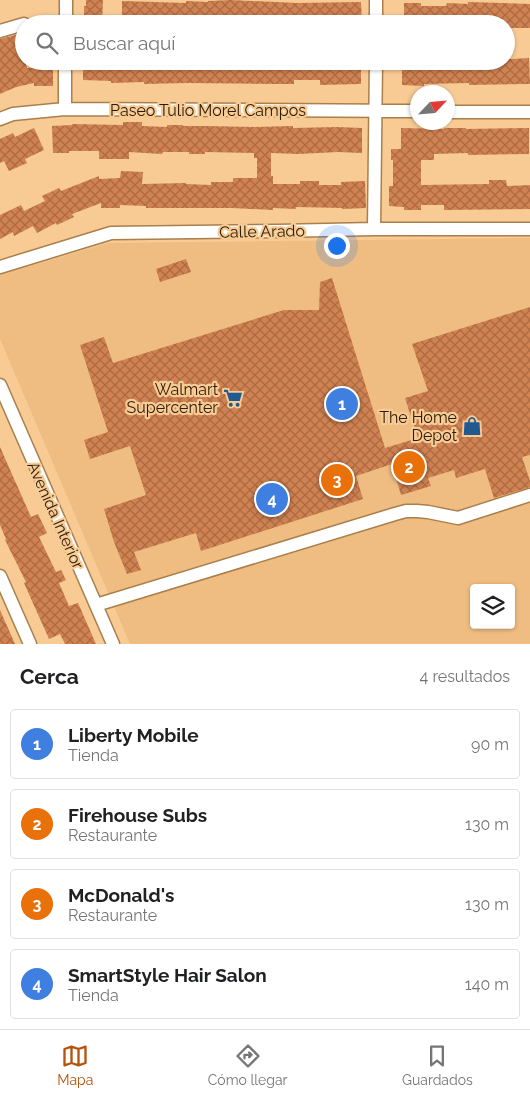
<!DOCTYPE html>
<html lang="es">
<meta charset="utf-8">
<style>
:root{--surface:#fff;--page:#f6f6f6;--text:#202124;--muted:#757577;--line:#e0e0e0;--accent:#b45309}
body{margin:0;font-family:Raleway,sans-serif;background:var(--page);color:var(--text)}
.controls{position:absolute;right:15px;bottom:15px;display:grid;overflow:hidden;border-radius:5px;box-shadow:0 1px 4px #0004}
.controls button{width:45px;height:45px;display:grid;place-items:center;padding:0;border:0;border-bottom:1px solid var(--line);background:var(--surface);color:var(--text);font:25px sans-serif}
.compass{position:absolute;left:410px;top:85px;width:45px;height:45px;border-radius:50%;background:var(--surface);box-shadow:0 1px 4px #0004;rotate:64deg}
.you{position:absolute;left:336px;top:245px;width:18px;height:18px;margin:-12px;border:4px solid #fff;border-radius:50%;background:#1a73e8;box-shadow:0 0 0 8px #1a73e833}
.badge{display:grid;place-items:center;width:32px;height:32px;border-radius:50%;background:var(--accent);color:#fff;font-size:16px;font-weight:700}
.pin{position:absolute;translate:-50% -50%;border:2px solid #fff;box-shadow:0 1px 5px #0006}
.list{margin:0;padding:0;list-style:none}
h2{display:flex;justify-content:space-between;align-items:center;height:65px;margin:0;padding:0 20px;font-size:21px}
h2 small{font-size:16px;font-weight:400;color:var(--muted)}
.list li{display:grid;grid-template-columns:32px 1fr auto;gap:15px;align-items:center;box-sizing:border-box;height:70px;margin:0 10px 10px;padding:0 10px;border:1px solid var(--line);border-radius:5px}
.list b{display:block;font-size:19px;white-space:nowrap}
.list p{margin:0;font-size:16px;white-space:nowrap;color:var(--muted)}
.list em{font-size:16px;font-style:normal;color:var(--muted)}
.icon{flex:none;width:28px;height:28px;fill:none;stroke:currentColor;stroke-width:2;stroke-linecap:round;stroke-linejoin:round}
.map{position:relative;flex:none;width:530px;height:644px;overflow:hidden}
.search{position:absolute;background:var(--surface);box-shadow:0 1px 4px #0004;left:15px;right:15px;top:15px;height:55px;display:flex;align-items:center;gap:12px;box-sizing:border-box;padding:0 18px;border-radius:28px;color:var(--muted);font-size:19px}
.sheet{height:385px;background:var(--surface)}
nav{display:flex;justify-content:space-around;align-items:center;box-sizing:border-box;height:70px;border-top:1px solid var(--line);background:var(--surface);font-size:14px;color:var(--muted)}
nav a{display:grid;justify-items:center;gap:2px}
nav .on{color:var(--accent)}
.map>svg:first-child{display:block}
.built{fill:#efbd81;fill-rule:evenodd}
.building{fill:url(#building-cross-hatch)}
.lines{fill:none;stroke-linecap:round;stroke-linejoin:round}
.minor-casing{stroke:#a97f4b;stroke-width:15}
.minor{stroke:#fff;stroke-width:12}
.labels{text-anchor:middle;stroke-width:4.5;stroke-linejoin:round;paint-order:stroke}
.street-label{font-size:16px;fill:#2c1c06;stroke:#f8cb95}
.poi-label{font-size:16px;fill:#2c1c06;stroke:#f8cb95;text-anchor:end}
</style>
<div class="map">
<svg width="530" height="644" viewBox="0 0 530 644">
<defs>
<pattern id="building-cross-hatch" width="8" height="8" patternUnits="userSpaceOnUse" patternTransform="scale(1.25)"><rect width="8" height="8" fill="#d18252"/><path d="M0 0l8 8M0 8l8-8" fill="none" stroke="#aa6a42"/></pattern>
</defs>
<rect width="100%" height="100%" fill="#f8cb95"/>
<!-- built -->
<path class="built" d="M530 238V644H130L0 339V275L108 243ZM474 588H511V625H474Z"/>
<!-- building -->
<path class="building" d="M86 0H103L102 24H84V6H86Z
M231 0 297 3 361 2 362 24H122V1L186 3V1L208 2V1Z
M468 2 530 4V28H506V24H404V3H421V6H446L447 3 468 4Z
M24 33V61H25L27 68 53 67V86H34V83L16 87 0 94V39Z
M529 58 530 84 469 85V83L424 84V86L402 85V61H506V59H512Z
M83 61H361V84L320 85V80H294V84H277L187 83 144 84V82L111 83V81L83 80Z
M123 122H142V126L167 127V125H183V126H206L254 127 293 126V128L337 127 362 128V153L338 152 298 154 271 153V176H273V184H300V181H319V185H341V182L365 181 366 208 342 209V208L296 207V209L273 208V210L232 208H146V206L120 205V208H101V203L72 214 74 217 57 225 56 223 37 233 33 226 14 236 13 232 0 239V215L21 205 24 211 45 201 42 196 59 188 61 191 99 176V179L120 178 121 171 143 172 142 184 186 183V184L211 185V182H233V178H257V158H254V153L205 152V154H189V152H163L162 154 129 152V159H99V151H69V153H53L52 126 72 125V124L123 125Z
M34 128 44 150 25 159 27 163 9 171 4 161 0 163V139L13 133 15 137Z
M401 128 444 129V128H466V129L529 128V154L468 155V153L434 154V160H421V185L489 184V180H506L507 186 530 185V209L444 210V205H421V210H404V207L389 206V186H393V160H391V149H401Z
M186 259 191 272 160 282 156 269Z
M332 278 385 448 418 438 405 398 428 391 412 344 530 307V455L522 457 530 481V487L494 498 485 469 456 478 454 470 428 478 431 486 401 495 392 464 356 476 363 499 201 551 196 533 134 552 141 570 127 574 114 542 104 509 146 495 130 446 90 459 84 440 108 432 80 345 104 337 113 363 284 310H319L320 282Z
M0 447 31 517 38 514 47 533 39 537 56 572 61 570 66 580 59 583 69 606 78 603 96 644H65L60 634 49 639 24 583 26 582 5 540 6 539 0 525Z
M0 610 15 644H0Z"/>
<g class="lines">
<!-- minor casing -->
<g class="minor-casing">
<path id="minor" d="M376 0V24
M66 24V0
M0 31 24 24
M65 109V61
M448 112H530
M0 119 13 114 65 109 418 111
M374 229 376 61
M0 267 111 233 278 231 374 229H530
M0 385 113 644
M0 576 30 644
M96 605 395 514 406 511H417L428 512 458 518 530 495"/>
</g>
<!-- minor -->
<use href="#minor" class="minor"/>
</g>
<!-- icons -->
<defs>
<g id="supermarket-bare" transform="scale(1.5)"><path d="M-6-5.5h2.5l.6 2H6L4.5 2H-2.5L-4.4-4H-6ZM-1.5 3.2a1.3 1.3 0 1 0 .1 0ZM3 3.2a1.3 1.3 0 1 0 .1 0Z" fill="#215a91" stroke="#f8cb95" stroke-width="2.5" paint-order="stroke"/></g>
<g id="shop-bare" transform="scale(1.5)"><path d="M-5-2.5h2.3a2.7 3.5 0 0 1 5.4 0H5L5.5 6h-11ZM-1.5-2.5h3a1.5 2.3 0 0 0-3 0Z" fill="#215a91" stroke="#f8cb95" stroke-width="2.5" paint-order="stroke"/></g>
</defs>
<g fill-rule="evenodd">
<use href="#supermarket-bare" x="233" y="398"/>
<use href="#shop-bare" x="472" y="426"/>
</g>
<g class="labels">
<!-- street labels -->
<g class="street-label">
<text x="208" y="116">Paseo Tulio Morel Campos</text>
<text transform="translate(262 231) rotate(-1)" y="6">Calle Arado</text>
<text transform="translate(56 515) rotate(66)" y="6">Avenida Interior</text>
</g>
<!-- poi labels -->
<g class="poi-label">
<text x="218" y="395">Walmart<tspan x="218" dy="18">Supercenter</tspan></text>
<text x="457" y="423">The Home<tspan x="457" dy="18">Depot</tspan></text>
</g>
</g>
</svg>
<div class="controls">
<button><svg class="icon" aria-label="layers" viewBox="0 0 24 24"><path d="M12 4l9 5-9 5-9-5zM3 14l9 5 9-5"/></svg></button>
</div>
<svg class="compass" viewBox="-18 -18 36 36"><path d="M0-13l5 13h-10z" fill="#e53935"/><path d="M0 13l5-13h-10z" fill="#757577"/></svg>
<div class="you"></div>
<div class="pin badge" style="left:342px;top:404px;background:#3f7fe0">1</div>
<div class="pin badge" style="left:409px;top:467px;background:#e8710a">2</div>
<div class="pin badge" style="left:337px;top:480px;background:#e8710a">3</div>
<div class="pin badge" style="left:272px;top:499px;background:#3f7fe0">4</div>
<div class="search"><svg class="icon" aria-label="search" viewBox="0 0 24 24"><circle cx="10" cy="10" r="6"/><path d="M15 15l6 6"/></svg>Buscar aquí</div>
</div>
<section class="sheet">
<h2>Cerca<small>4 resultados</small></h2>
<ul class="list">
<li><span class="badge" style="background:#3f7fe0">1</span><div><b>Liberty Mobile</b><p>Tienda</p></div><em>90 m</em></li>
<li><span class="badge" style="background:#e8710a">2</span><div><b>Firehouse Subs</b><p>Restaurante</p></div><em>130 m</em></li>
<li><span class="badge" style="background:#e8710a">3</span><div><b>McDonald's</b><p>Restaurante</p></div><em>130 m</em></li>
<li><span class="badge" style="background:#3f7fe0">4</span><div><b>SmartStyle Hair Salon</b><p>Tienda</p></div><em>140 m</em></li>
</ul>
</section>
<nav>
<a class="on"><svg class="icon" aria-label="map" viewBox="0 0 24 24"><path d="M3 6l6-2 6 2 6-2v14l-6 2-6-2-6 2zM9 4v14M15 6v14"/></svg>Mapa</a>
<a><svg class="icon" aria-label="directions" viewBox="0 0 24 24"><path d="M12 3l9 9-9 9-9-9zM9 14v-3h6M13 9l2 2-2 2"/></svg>Cómo llegar</a>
<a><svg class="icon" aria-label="saved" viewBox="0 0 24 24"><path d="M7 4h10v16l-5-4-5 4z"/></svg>Guardados</a>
</nav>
